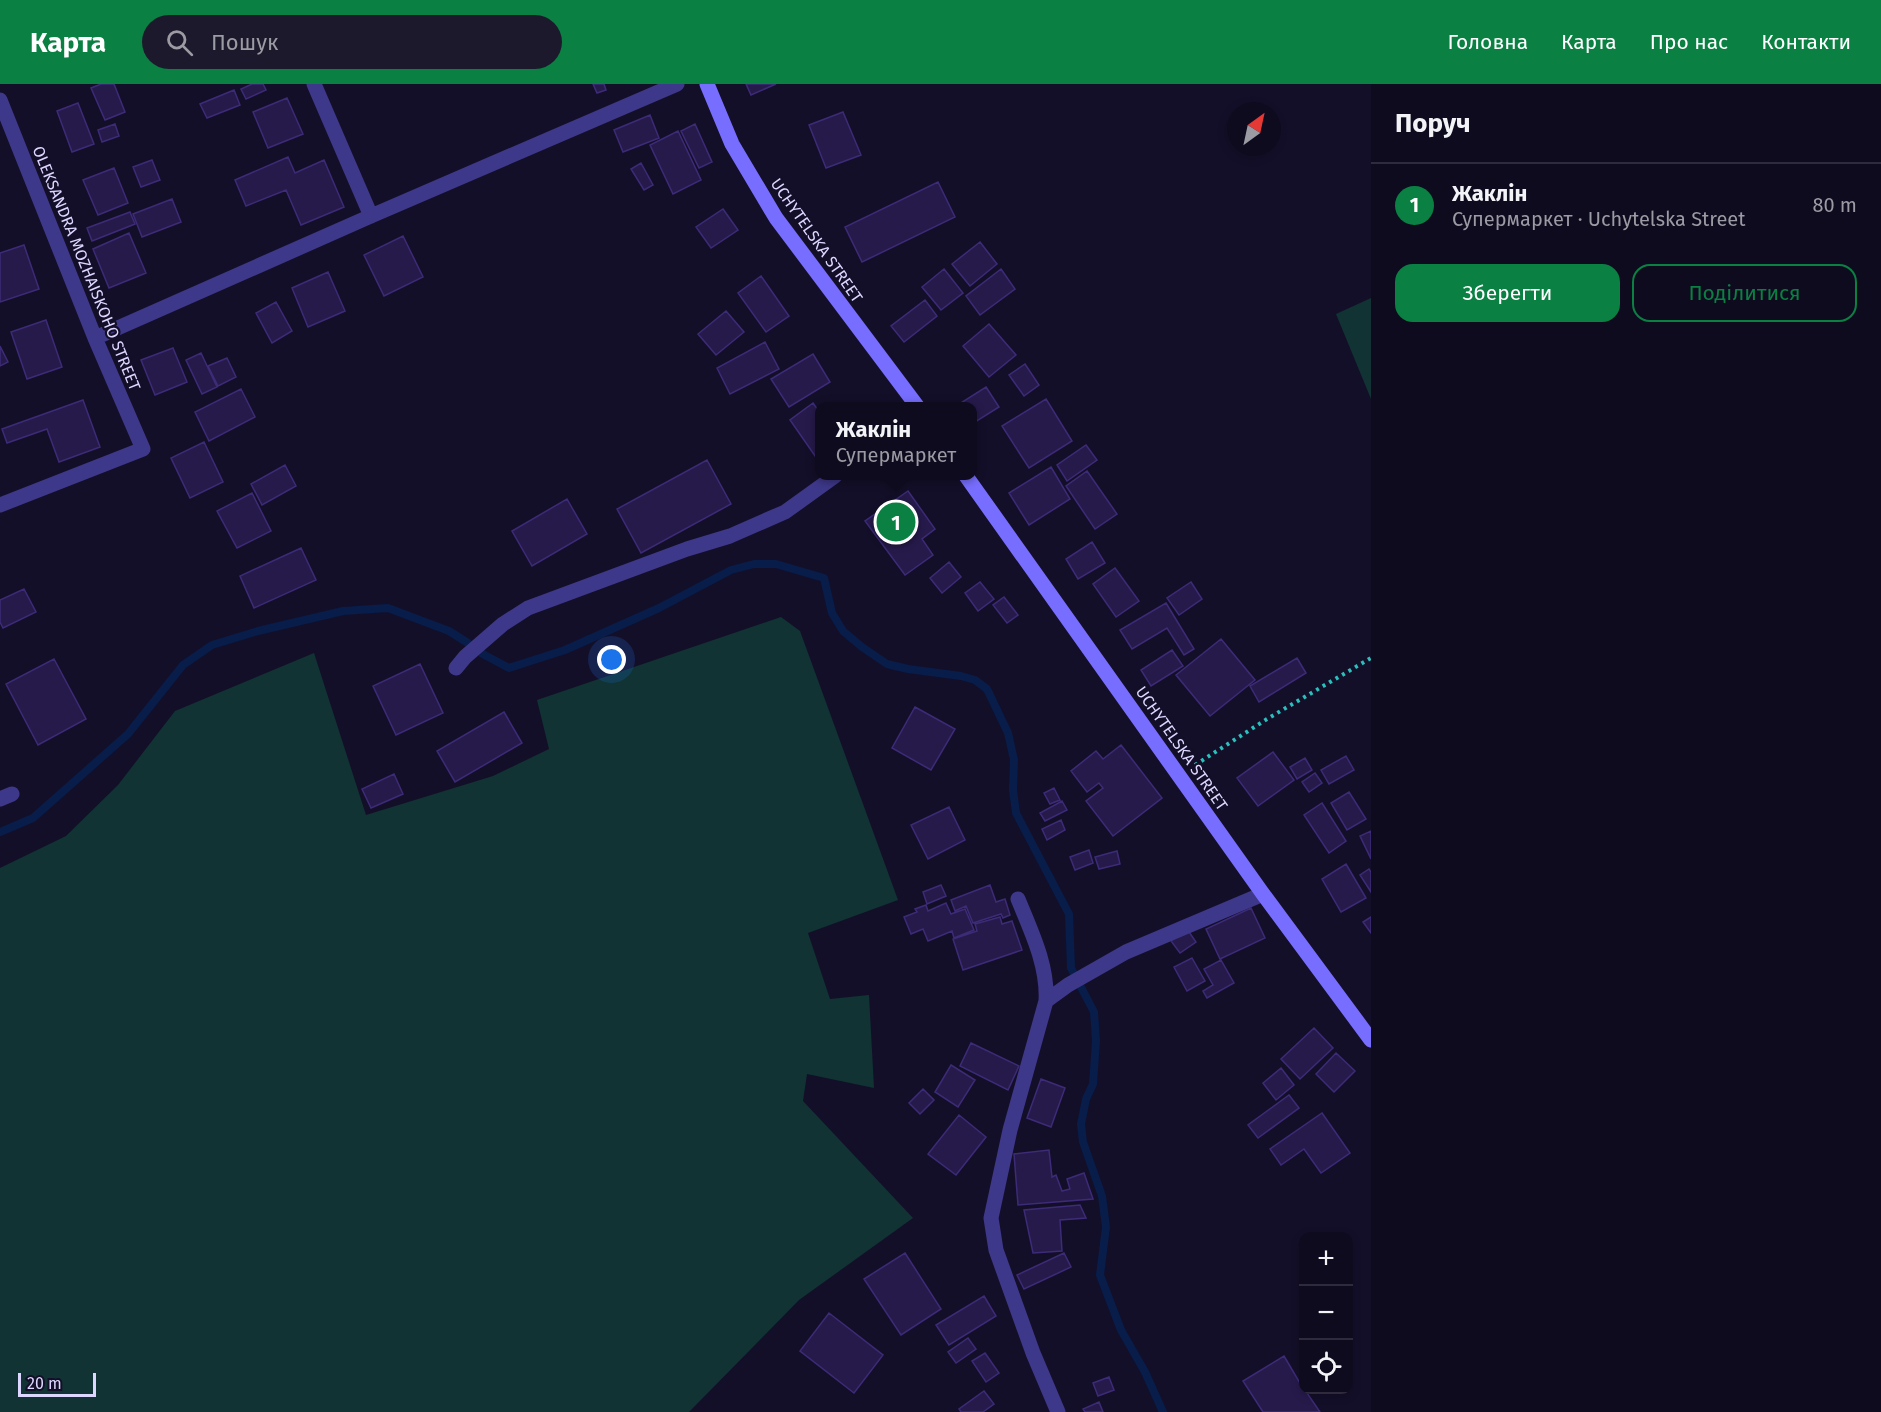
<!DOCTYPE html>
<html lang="uk">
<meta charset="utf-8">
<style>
:root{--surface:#0f0b1f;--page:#1d192c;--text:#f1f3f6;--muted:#9b9ba4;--line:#2f2b3d;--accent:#0b8043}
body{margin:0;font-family:"Fira Sans",sans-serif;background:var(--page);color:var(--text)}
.controls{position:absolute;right:18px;bottom:18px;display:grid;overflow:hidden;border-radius:12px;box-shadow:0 3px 9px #0003}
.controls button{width:54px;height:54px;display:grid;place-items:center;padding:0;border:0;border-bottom:2px solid var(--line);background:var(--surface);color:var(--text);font:30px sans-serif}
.compass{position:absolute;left:1227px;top:18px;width:54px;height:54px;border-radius:50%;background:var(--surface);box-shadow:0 3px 9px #0003;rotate:33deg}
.scale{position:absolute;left:18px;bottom:15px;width:78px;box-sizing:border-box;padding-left:6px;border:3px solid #ddd7ff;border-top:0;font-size:16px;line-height:21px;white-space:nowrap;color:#ddd7ff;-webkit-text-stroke:4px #140f29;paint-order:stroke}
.you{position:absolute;left:612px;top:576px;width:21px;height:21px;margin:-15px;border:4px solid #fff;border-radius:50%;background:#1a73e8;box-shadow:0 0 0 9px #1a73e833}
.badge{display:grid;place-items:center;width:39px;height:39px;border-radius:50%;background:var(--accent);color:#fff;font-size:20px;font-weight:700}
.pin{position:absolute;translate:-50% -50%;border:3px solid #fff;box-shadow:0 2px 6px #0006}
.popup{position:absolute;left:815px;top:318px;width:162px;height:78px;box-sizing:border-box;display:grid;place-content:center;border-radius:12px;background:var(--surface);filter:drop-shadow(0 2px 4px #0005);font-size:20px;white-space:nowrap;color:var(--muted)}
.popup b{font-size:22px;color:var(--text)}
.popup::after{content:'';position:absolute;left:50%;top:100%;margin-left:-12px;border:12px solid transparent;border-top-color:var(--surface)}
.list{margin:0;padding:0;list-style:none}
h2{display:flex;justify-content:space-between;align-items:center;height:78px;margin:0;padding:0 24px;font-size:26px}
h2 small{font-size:20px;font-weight:400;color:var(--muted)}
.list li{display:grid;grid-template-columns:39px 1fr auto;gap:18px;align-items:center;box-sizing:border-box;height:84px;padding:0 24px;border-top:2px solid var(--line)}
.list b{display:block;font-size:22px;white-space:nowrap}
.list p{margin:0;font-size:20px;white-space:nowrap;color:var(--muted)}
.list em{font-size:20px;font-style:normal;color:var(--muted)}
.actions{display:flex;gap:12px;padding:18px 24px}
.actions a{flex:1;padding:14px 0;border:2px solid var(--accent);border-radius:18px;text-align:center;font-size:21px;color:var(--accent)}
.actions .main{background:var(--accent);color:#fff}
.icon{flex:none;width:33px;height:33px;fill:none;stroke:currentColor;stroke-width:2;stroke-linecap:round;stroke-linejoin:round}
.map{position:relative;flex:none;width:1371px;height:1328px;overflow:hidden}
header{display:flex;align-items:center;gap:36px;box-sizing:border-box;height:84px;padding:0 30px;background:var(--accent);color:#fff}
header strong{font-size:28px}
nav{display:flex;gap:33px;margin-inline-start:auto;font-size:21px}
.search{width:420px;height:54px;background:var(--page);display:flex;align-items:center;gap:15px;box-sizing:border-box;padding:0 21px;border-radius:33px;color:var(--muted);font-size:22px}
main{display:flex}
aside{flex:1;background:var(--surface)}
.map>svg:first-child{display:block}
.green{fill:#133}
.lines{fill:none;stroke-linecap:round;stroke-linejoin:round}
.stream{stroke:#081d49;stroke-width:8}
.building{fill:#261a4b;stroke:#3d2b78;stroke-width:1.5}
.path{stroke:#2ac0bd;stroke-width:4;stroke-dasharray:3 4.5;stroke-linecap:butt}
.minor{stroke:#3e388a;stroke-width:15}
.secondary{stroke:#776eff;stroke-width:15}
.labels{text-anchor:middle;stroke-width:4.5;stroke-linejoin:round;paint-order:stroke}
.street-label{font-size:16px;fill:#ddd7ff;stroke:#140f29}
</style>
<header>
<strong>Карта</strong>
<div class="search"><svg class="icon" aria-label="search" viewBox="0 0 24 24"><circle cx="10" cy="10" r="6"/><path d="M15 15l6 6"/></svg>Пошук</div>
<nav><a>Головна</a><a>Карта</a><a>Про нас</a><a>Контакти</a></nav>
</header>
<main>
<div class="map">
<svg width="1371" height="1328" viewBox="0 0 1371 1328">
<rect width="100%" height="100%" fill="#140f29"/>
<!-- green -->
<path class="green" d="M1371 214V315L1336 230Z
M781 533 800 547 898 816 808 849 830 915 869 911 874 1004 807 990 803 1017 913 1134 799 1216 689 1328H0V784L66 752 118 701 175 627 314 569 366 731 493 692 549 665 537 616Z"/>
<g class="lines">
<!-- stream -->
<path class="stream" d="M481 569 509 584 565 566 659 524 731 486 754 480H776L824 494 832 529 843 547 862 563 887 580 908 585 961 592 975 596 987 605 1008 649 1014 676 1013 706 1016 729 1069 830 1071 884 1094 928 1096 957 1093 1000 1086 1015 1081 1040 1083 1058 1102 1112 1106 1143 1100 1191 1121 1246 1145 1288 1163 1328
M0 748 33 734 128 650 183 581 212 561 258 547 343 527 388 524 449 547 468 559"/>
</g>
<!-- building -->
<path class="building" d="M101 0H114L125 28 105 36 91 4Z
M252 0H263L266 6 246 15 241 5Z
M593 0H604L606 6 597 9Z
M746 0H776L751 11Z
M234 6 240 21 207 34 200 20Z
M287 14 303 50 268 64 253 28Z
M78 19 94 60 72 68 57 27Z
M843 28 861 71 826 84 809 41Z
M650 31 659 54 623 68 614 46Z
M115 40 119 52 102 58 98 46Z
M695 40 712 78 699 84 681 47Z
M678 47 701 96 673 110 650 61Z
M288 73 295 89 324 76 344 123 301 141 286 106 246 122 235 96Z
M152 76 160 96 141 103 133 83Z
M641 79 653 101 644 106 631 85Z
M114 84 128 119 98 131 83 96Z
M938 98 955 133 862 178 845 143Z
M172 115 181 138 142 153 133 130Z
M723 125 738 146 711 164 696 143Z
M130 128 135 140 92 157 87 144Z
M129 149 146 189 109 204 93 165Z
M403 152 423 193 384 212 364 171Z
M980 158 997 180 970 202 952 180Z
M24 161 39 205 0 218V169Z
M944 185 963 209 941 226 922 203Z
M1001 185 1015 205 980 231 966 212Z
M328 188 345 227 308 243 292 204Z
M761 192 789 232 766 248 738 209Z
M925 216 937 232 904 258 891 242Z
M276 218 292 247 272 259 256 229Z
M726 227 744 248 716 271 698 250Z
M46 236 62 283 27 295 11 248Z
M989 240 1016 271 989 293 963 262Z
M765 258 779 285 730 310 717 284Z
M0 262 8 278 0 282Z
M173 264 187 298 155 311 141 276Z
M201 269 217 303 202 310 186 276Z
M813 270 830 298 789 323 771 295Z
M227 274 236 293 218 302 208 282Z
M1025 280 1039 301 1024 312 1009 291Z
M986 303 999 323 972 340V322H956Z
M241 305 255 333 209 357 195 328Z
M1046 315 1072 357 1029 384 1002 342Z
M83 316 100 363 59 378 47 345 7 359 2 345Z
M813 319 820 329V379L790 336Z
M204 358 223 398 190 414 171 374Z
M1086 361 1097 376 1067 397 1057 381Z
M707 376 731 420 641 469 617 425Z
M285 381 296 402 262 421 251 400Z
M1051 383 1070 415 1029 441 1009 409Z
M1087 387 1117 430 1095 445 1066 402Z
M908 407 935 445 922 455 933 471 905 491 865 437Z
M252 409 271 447 237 464 217 427Z
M567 415 587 450 532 482 512 447Z
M1092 458 1105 479 1078 495 1066 475Z
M301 464 316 496 254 524 240 492Z
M949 478 961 493 942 509 930 494Z
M1115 484 1139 517 1116 533 1093 500Z
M980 498 994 515 978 527 965 509Z
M1191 498 1202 515 1179 531 1167 514Z
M24 505 36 528 3 544 0 538V516Z
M1004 513 1018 531 1007 539 993 521Z
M1166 519 1194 565 1184 571 1167 544 1132 565 1120 546Z
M1221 555 1255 596 1210 632 1176 591Z
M1172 566 1183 582 1151 602 1141 586Z
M1297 574 1306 589 1259 618 1250 602Z
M54 575 86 635 38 661 6 600Z
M420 580 443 629 396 651 373 602Z
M915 623 955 645 931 686 892 664Z
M504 628 522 659 455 698 437 667Z
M1121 661 1162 714 1113 752 1086 717 1103 704 1099 699 1087 708 1071 687 1096 667 1103 675Z
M1273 668 1294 696 1258 722 1237 694Z
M1346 672 1354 686 1329 700 1321 686Z
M1305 674 1312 686 1297 695 1290 683Z
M1315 689 1322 699 1309 708 1302 698Z
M394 690 403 710 371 724 362 705Z
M1054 704 1060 716 1050 720 1044 709Z
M1349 708 1366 735 1347 746 1331 719Z
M1062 717 1067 726 1045 737 1040 729Z
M1322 719 1346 757 1329 769 1304 731Z
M949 723 965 756 928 775 911 741Z
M1061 736 1065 746 1047 756 1042 745Z
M1371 747V775L1360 752Z
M1089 766 1093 779 1075 786 1070 773Z
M1117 767 1120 780 1099 785 1095 773Z
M1346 780 1366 814 1341 828 1322 795Z
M1369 785 1371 788V808L1360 791Z
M941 801 946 812 927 820 923 808Z
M990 801 996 818 1005 815 1010 831 1003 834 1001 830 973 839 966 822 955 827 951 816Z
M946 819 951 830 965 825 974 846 954 854 952 847 928 857 923 845 911 850 904 833 917 828 915 825 926 821 928 827Z
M1251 824 1265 854 1220 875 1206 845Z
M1000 833 1002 840 1012 837 1022 866 963 886 953 855 977 847 975 840Z
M1371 833V849L1363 838Z
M1187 845 1196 858 1180 869 1171 857Z
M1192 874 1205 897 1187 907 1174 883Z
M1221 876 1234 899 1207 914 1203 907 1213 901 1204 885Z
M1314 944 1333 964 1300 995 1281 975Z
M971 959 1019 982 1008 1006 960 982Z
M1336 969 1355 987 1334 1008 1316 990Z
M951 981 975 996 958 1023 935 1008Z
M1281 984 1294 1001 1276 1016 1263 999Z
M1041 995 1065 1004 1051 1043 1027 1034Z
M923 1005 934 1016 920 1030 909 1019Z
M1289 1011 1299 1024 1258 1054 1248 1041Z
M1322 1029 1350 1069 1321 1089 1304 1065 1281 1081 1270 1065Z
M959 1031 986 1053 956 1091 928 1070Z
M1049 1066 1052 1093 1056 1091 1062 1107 1070 1105 1067 1095 1084 1089 1093 1115 1018 1121 1014 1070Z
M1080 1121 1086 1134 1060 1136 1062 1167 1033 1169 1024 1126Z
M905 1169 941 1225 901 1251 864 1195Z
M1064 1169 1071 1183 1024 1205 1017 1191Z
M984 1212 996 1232 949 1261 936 1241Z
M829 1229 883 1271 854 1309 800 1267Z
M968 1254 976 1265 956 1279 948 1268Z
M985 1269 999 1289 986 1298 972 1277Z
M1284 1272 1304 1306H1305L1320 1328H1263L1243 1297Z
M1109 1293 1114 1306 1098 1312 1093 1299Z
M984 1307 994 1320 983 1328H961L959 1325Z
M1099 1318 1103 1328H1085L1083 1325Z"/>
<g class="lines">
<!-- path -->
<path class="path" d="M1195 681 1267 635 1371 574"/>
<!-- minor -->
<path class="minor" d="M314 0 371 132
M0 16 95 254 143 365 0 421
M95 254 371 132 677 0
M456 584 465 573 503 540 528 524 687 465 730 452 785 428 835 392
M0 715 12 710
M1018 815C1031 847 1048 881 1046 917
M1058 1328 1033 1269 996 1166 991 1134 1010 1046 1046 917 1068 901 1126 868 1263 810"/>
<!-- secondary -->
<path class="secondary" d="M707 0 732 60 776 134 917 322
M966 392 1263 810 1371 956"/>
</g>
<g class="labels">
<!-- street labels -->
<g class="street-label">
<text transform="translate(817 156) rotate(55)" y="6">UCHYTELSKA STREET</text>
<text transform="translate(87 184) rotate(68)" y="6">OLEKSANDRA MOZHAISKOHO STREET</text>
<text transform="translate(1182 664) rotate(55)" y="6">UCHYTELSKA STREET</text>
</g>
</g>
</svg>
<div class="controls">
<button>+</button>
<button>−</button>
<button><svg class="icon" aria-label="locate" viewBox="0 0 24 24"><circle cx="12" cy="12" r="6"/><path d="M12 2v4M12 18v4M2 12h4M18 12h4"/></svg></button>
</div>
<svg class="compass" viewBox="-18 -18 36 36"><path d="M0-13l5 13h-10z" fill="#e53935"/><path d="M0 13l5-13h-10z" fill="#9b9ba4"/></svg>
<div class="scale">20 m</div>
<div class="you"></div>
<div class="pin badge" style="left:896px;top:438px">1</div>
<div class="popup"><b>Жаклін</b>Супермаркет</div>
</div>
<aside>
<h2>Поруч<small></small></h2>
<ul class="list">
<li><span class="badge">1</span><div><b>Жаклін</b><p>Супермаркет · Uchytelska Street</p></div><em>80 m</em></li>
</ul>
<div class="actions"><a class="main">Зберегти</a><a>Поділитися</a></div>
</aside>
</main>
